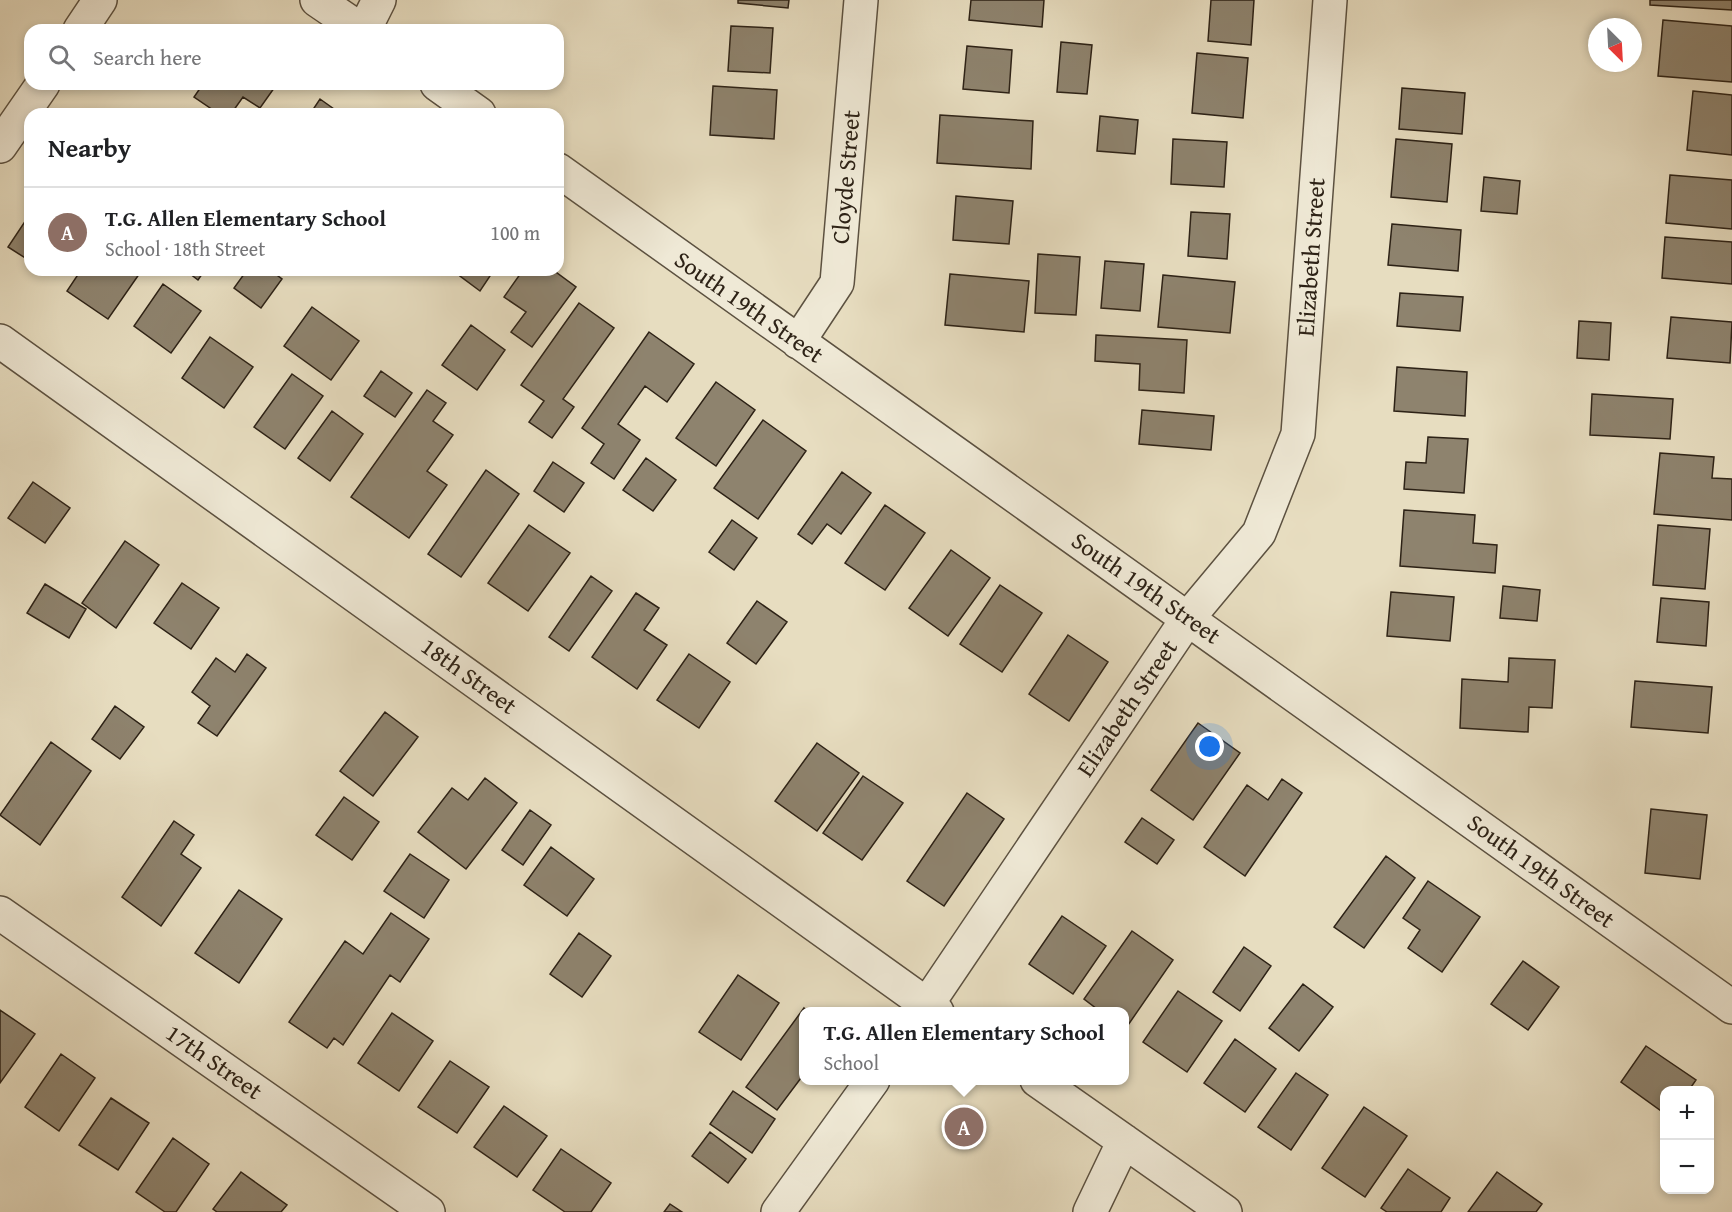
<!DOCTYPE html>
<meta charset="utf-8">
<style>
:root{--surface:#fff;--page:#f6f6f6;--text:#202124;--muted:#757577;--line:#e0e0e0;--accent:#b45309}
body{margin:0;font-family:"Gentium Book Plus",serif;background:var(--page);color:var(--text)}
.controls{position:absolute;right:18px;bottom:18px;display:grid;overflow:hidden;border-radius:12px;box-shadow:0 3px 9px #0003}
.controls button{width:54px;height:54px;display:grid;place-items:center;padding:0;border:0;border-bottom:2px solid var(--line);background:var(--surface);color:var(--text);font:30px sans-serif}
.compass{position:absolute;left:1588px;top:18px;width:54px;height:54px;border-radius:50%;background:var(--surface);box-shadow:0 3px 9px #0003;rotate:156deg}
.you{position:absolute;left:1210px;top:747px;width:21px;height:21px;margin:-15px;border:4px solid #fff;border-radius:50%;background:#1a73e8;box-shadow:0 0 0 9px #1a73e833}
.badge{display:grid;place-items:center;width:39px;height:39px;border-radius:50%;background:var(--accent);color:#fff;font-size:20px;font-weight:700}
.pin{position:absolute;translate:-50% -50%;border:3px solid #fff;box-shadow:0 2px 6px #0006}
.popup{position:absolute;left:799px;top:1007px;width:330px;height:78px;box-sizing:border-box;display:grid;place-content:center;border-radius:12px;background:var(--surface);filter:drop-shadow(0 2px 4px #0005);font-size:20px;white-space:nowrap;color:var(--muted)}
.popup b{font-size:22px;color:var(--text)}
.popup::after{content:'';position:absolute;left:50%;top:100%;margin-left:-12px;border:12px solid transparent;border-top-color:var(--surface)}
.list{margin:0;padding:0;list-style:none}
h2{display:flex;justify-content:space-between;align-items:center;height:78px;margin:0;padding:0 24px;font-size:26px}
h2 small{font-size:20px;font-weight:400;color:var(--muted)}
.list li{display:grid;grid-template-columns:39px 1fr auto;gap:18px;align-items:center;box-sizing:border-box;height:90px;padding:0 24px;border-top:2px solid var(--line)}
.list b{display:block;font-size:22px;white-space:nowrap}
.list p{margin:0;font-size:20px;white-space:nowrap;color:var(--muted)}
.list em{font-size:20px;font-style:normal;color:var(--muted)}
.icon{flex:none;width:33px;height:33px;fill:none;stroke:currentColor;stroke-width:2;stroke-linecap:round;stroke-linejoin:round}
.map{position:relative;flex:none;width:1732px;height:1212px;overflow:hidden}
.search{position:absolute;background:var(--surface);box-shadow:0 3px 9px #0003;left:24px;top:24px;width:540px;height:66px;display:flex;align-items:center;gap:15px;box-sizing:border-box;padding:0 21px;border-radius:18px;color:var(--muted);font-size:22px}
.panel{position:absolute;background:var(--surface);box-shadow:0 3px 9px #0003;left:24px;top:108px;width:540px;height:168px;border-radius:18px}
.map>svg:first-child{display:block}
.building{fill:#8e836e;stroke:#2d2216;stroke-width:1.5}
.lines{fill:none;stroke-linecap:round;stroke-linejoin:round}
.minor-casing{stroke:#5c5140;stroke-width:36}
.minor{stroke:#efe9d6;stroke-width:33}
.labels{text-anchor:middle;stroke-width:5;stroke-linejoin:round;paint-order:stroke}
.street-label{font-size:24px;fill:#2d2216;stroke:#efe9d6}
</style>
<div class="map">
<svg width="1732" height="1212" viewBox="0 0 1732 1212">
<rect width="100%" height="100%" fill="#e7ddc0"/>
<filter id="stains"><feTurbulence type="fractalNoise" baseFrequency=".00333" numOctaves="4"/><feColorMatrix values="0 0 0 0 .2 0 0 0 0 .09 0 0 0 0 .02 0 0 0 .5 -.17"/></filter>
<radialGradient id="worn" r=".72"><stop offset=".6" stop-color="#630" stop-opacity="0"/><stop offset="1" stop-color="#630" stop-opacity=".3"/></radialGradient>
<!-- building -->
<path class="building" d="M738 0H789L788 8 738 3Z
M971 0H1044L1042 27 969 20Z
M1211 0H1254L1251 45 1208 41Z
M1650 0H1732V10L1650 5Z
M1663 20 1732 26V82L1658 76Z
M731 26 773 28 770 73 728 71Z
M1061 42 1092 45 1087 94 1057 92Z
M967 46 1012 50 1009 93 963 89Z
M1197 53 1248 58 1243 118 1192 113Z
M203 84H277L260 108 243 97 231 114H219L194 97Z
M713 86 777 90 774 139 710 135Z
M1402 88 1465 93 1462 134 1399 129Z
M1693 91 1732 95V155L1687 150Z
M320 99 341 114H310Z
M940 115 1033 121 1031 169 937 163Z
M1100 116 1138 120 1135 154 1097 151Z
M1173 139 1227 142 1224 187 1171 184Z
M1396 139 1452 144 1447 202 1391 197Z
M1670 175 1732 180V229L1666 223Z
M1484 177 1520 181 1517 214 1481 211Z
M956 196 1013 201 1009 244 953 240Z
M1191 212 1230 214 1227 259 1188 256Z
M30 214V261L8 247Z
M1392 224 1461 230 1458 271 1388 265Z
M1665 237 1732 242V284L1662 278Z
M1038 254 1080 257 1076 315 1035 313Z
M1105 261 1144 264 1140 311 1101 308Z
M81 270H142L108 319 67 291Z
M185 270H205L198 280Z
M247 270H270L282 279 261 308 234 288Z
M465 270H494L480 291 460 276Z
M523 270H553L576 287 532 347 511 332 526 312 504 297Z
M950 274 1029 281 1024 332 945 325Z
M1163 275 1235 282 1230 333 1158 327Z
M163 284 201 311 171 353 134 326Z
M1400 293 1463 297 1460 331 1397 326Z
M579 303 614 328 563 399 574 407 552 438 529 422 544 401 521 385Z
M312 307 359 341 331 380 284 346Z
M1671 317 1732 322 1730 363 1667 358Z
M1579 321 1611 323 1609 360 1577 358Z
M471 325 505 350 477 390 442 365Z
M649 332 694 364 667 402 645 386 618 424 640 440 614 479 591 463 604 444 582 428Z
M1096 335 1187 340 1184 393 1139 390 1140 364 1095 361Z
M210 337 253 367 224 408 182 378Z
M1397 367 1467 372 1465 416 1394 411Z
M381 371 412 393 395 417 364 396Z
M292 374 323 396 285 449 254 427Z
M716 382 755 410 716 466 676 438Z
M427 390 446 403 433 421 453 435 427 471 447 485 409 538 351 497Z
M1592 394 1673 399 1670 439 1590 435Z
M1142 410 1214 416 1211 450 1139 444Z
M332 411 363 434 330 481 298 458Z
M763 420 806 451 758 519 714 488Z
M1428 437 1468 439 1464 493 1404 489 1406 462 1426 463Z
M1660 453 1714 457 1712 478 1732 479V520L1654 514Z
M646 458 676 480 653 511 623 490Z
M553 462 584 483 564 512 534 491Z
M486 470 519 494 461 577 428 554Z
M842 472 871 493 841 534 827 524 812 544 798 534Z
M33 482 70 508 45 543 8 518Z
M885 505 925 533 885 590 845 563Z
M1404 510 1475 515 1473 543 1497 545 1495 573 1400 566Z
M732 520 757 538 734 570 709 552Z
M529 525 570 553 528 611 488 583Z
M1658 525 1710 529 1705 589 1653 585Z
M125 541 159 565 116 628 82 603Z
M951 550 990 578 948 636 909 608Z
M591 576 612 591 569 651 549 637Z
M182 583 219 608 191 649 154 623Z
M45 584 86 609 69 638 27 613Z
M1000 585 1042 613 1002 672 960 644Z
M1503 586 1540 590 1537 621 1500 618Z
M1391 592 1454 597 1450 641 1387 636Z
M636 593 659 608 644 630 667 645 637 689 592 657Z
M1661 598 1709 602 1706 646 1657 642Z
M757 601 787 622 756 664 727 643Z
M1068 635 1108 662 1069 721 1029 694Z
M247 654 266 668 217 736 198 723 210 706 192 692 216 658 235 672Z
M689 654 730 682 699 728 657 700Z
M1509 658 1555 660 1552 708 1529 707 1528 732 1460 728 1462 679 1508 682Z
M1635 681 1712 687 1708 733 1631 727Z
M115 706 144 727 120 759 92 739Z
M385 712 418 737 373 796 340 771Z
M1198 723 1240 753 1193 820 1151 790Z
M51 742 91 771 40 845 0 815Z
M817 743 859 773 817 831 775 801Z
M863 776 903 803 862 860 823 833Z
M485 778 517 803 466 869 418 832 452 788 468 800Z
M1282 779 1302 793 1245 876 1204 847 1247 785 1268 800Z
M967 793 1004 819 944 906 907 881Z
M344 797 379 822 352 860 316 835Z
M1651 809 1707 815 1700 879 1645 873Z
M530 810 551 825 523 865 502 850Z
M1142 818 1174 840 1157 864 1125 842Z
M174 821 194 835 181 854 201 868 161 926 122 897Z
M551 847 594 879 567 916 524 885Z
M410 854 449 880 424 918 384 891Z
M1386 856 1415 878 1364 948 1334 927Z
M1428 881 1480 917 1442 972 1408 948 1420 930 1403 918Z
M239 890 282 919 239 983 195 953Z
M391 913 429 939 400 982 390 975 343 1045 334 1038 327 1048 289 1022 345 941 363 954Z
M1062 916 1106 946 1073 994 1029 964Z
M1132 931 1173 960 1126 1028 1124 1012H1101L1084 999Z
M579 933 611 956 582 997 550 974Z
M1244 947 1271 966 1240 1011 1213 992Z
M1523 961 1559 987 1528 1030 1491 1004Z
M738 975 779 1003 741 1060 699 1032Z
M1303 984 1333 1007 1299 1051 1269 1028Z
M1178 991 1222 1021 1187 1072 1143 1042Z
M804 1008 808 1012H804V1074L777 1110 746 1087Z
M0 1010 35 1034 0 1083Z
M392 1013 433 1041 399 1091 358 1063Z
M1235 1039 1276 1069 1245 1112 1204 1083Z
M1646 1046 1696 1080 1689 1090H1664V1113L1621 1082Z
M61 1054 95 1078 59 1131 25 1107Z
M450 1061 489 1087 457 1133 418 1107Z
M1296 1073 1328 1095 1291 1150 1258 1127Z
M733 1091 775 1119 752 1153 710 1124Z
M111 1098 149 1123 118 1170 79 1145Z
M504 1106 547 1136 517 1177 474 1147Z
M1364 1107 1407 1136 1365 1197 1322 1168Z
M710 1132 746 1159 728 1183 692 1156Z
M173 1138 209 1164 176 1212H165L136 1192Z
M561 1149 611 1183 591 1212H565L533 1190Z
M1408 1169 1450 1198 1441 1212H1387L1381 1208Z
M241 1172 287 1205 281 1212H217L213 1209Z
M1497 1172 1542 1204 1536 1212H1468Z
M670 1204 682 1212H664Z"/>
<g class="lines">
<!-- minor casing -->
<g class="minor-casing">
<path id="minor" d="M317 0 361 30
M80 30 100 0
M364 30 379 0
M437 84 479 114
M0 146 43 84
M558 170 1732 1007
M0 341 937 1012
M798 342 837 283 861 0
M0 913 428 1212
M922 1012 1188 618 1259 533 1298 434 1330 0
M1037 1080 1225 1212
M778 1212 873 1080
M1090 1212 1124 1141"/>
</g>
<!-- minor -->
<use href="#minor" class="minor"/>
</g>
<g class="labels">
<!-- street labels -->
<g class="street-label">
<text transform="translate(846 177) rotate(-85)" y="8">Cloyde Street</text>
<text transform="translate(1311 257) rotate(-86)" y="8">Elizabeth Street</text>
<text transform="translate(749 307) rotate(35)" y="8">South 19th Street</text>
<text transform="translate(1146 588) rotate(35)" y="8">South 19th Street</text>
<text transform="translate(469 676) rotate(36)" y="8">18th Street</text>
<text transform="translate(1127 708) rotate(-56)" y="8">Elizabeth Street</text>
<text transform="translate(1541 871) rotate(36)" y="8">South 19th Street</text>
<text transform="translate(214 1062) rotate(35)" y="8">17th Street</text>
</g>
</g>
<rect width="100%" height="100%" filter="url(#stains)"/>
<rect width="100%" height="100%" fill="url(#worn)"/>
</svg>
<div class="controls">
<button>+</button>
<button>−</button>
</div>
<svg class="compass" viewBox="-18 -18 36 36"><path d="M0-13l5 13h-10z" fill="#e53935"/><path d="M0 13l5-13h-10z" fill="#757577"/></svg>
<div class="you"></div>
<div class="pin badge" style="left:964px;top:1127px;background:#8d6e63">A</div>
<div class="popup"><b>T.G. Allen Elementary School</b>School</div>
<div class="search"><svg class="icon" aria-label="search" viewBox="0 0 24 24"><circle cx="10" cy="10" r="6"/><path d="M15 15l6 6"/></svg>Search here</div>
<section class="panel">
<h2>Nearby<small></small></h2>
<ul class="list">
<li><span class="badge" style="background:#8d6e63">A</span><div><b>T.G. Allen Elementary School</b><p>School · 18th Street</p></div><em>100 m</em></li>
</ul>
</section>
</div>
